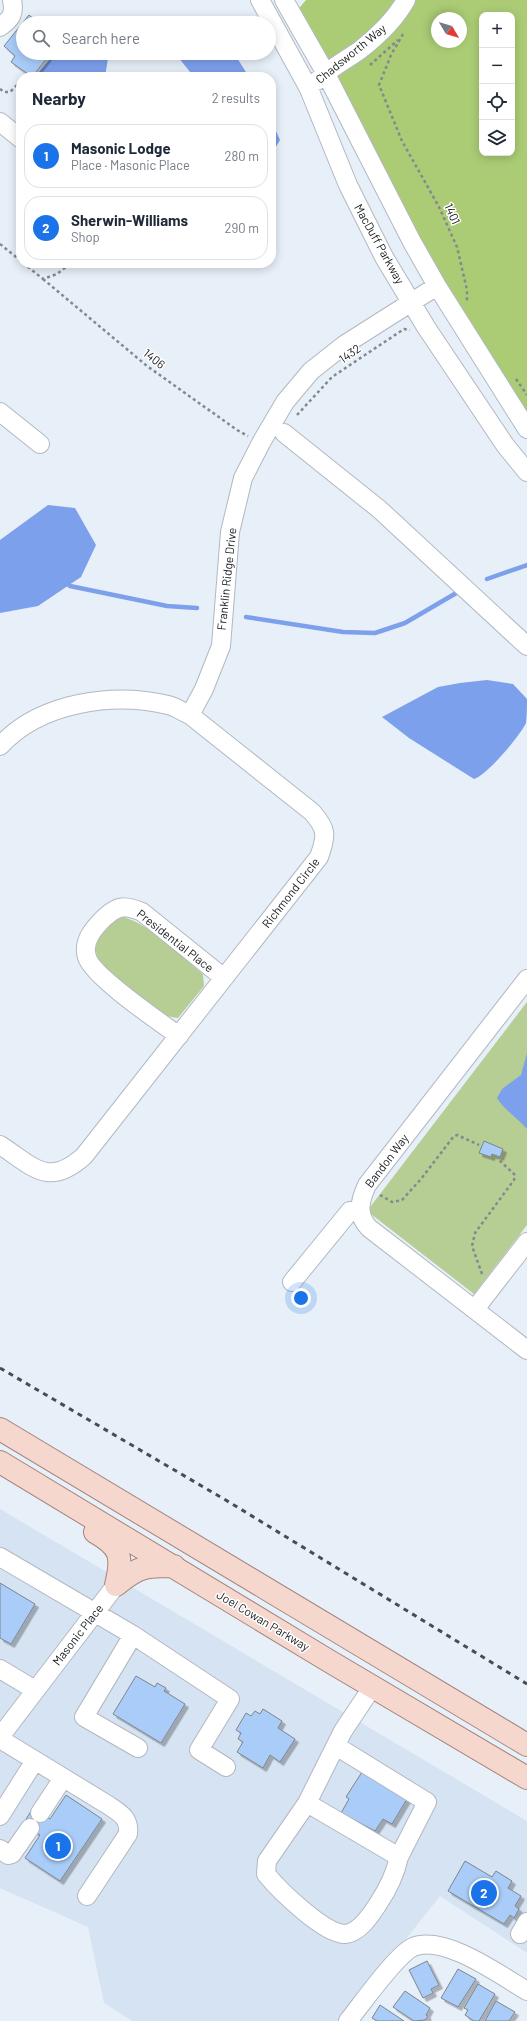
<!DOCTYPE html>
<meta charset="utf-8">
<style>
:root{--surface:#fff;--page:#f2f2f3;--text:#1f2937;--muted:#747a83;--line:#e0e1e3;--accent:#1a73e8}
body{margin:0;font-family:Barlow,sans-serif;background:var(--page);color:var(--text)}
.controls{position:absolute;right:12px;top:12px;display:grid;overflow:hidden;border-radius:8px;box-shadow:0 2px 10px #0003}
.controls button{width:36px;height:36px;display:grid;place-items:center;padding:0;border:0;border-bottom:1px solid var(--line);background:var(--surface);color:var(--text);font:20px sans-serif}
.compass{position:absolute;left:431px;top:12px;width:36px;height:36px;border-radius:50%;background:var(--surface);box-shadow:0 2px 10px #0003;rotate:128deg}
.you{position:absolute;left:301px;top:1298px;width:14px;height:14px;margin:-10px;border:3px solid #fff;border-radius:50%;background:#1a73e8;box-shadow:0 0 0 6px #1a73e833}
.badge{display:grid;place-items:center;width:26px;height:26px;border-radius:50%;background:var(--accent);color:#fff;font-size:13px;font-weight:700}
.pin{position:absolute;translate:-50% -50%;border:2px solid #fff;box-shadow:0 1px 4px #0006}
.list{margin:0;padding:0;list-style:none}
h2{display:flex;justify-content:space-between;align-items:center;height:52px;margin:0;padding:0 16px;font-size:17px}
h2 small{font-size:13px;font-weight:400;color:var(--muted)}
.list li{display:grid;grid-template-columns:26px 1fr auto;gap:12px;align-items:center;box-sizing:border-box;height:64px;margin:0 8px 8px;padding:0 8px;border:1px solid var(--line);border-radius:16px}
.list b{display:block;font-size:15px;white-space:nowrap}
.list p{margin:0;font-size:13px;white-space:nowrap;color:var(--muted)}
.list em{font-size:13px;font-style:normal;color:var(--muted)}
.icon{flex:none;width:22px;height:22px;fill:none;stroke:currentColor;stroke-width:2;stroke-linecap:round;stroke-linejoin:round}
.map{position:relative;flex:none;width:527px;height:2021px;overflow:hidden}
.search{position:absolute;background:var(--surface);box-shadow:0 2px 10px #0003;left:16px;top:16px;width:260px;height:44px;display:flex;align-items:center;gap:10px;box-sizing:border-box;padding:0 14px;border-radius:22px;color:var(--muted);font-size:15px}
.panel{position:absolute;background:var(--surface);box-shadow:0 2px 10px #0003;left:16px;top:72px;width:260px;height:196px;border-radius:16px}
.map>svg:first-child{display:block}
.built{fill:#d6e3f2}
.green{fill:#b6cd94}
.forest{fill:#abcc75;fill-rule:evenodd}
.water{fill:#7da0ed}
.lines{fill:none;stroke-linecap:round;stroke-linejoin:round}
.stream{stroke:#7da0ed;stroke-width:4.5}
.building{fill:#a9cdf8;stroke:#7d848c;filter:url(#shadow)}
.minor-casing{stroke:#b1b8c1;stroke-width:20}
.major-casing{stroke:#a4847b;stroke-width:24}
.path{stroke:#83898f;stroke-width:2.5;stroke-dasharray:3 3;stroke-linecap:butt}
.minor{stroke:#fff;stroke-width:18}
.major{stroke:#f5d7ce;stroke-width:22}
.rail{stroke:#484c51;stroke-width:3;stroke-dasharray:5 5;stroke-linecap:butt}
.labels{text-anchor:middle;stroke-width:3;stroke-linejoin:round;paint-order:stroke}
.street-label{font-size:12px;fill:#181b1e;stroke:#fff}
</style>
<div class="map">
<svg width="527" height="2021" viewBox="0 0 527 2021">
<defs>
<filter id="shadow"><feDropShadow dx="3.5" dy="3.5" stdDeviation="0" flood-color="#0004"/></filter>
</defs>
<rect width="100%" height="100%" fill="#e7eff8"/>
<!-- built -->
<path class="built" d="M0 1509 527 1821V1953L440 1896 341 2021H132L104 2003 88 1927 0 1888Z"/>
<!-- green -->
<path class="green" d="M124 917C152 926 180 956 203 974L204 986 178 1018 165 1016 101 965C88 942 99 923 124 917Z
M527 1002V1225L474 1294 367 1211Z"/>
<!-- forest -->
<path class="forest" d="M306 0H527V429L437 286 296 12ZM482 15H512V153H482ZM437 18H461V42H437Z"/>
<!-- water -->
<path class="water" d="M55 53H102L108 58 105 77H35Z
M175 53H234L249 77H194Z
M271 120 280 140 271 155Z
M48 505 75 508 96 545 81 577 38 606 0 613V540Z
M487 680 513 684 527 699C527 705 527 717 526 723 520 736 487 775 474 779L409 738 382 717 438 687 460 683Z
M527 1053V1129C517 1117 505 1111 497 1098L502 1089 521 1075Z"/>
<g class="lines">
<!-- stream -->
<path class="stream" d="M487 579 527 565
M65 582 70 586 167 606 197 608
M246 617 343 632 375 633 405 623 458 592"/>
</g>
<!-- building -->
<path class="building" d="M29 15 39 23 43 17 52 23H23V53H51L32 77 11 62 15 56 4 46Z
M484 1141 503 1149 500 1157 492 1154 491 1157 479 1153Z
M0 1583 35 1604 11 1644 0 1638Z
M136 1676 155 1687 157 1683 166 1688 164 1691 185 1704 161 1743 113 1714Z
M263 1709 282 1721 278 1728 295 1739 280 1762 270 1755 263 1768 237 1752 243 1742 238 1739 241 1733 236 1730 246 1713 251 1716 255 1711 260 1714Z
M362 1772 407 1799 392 1824 383 1819 375 1831 341 1813 349 1799 346 1797Z
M66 1795 102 1819 60 1881 25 1858 40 1835 23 1824 33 1808 50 1819Z
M465 1861 492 1877 496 1871 512 1881 508 1888 521 1896 515 1906 519 1909 514 1918 510 1915 504 1924 448 1891Z
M427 1961 439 1985 431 1989 433 1993 423 1998 409 1970Z
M458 1969 476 1979 458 2007 441 1998Z
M478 1984 495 1994 479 2021H474L465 2015 468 2010 464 2008Z
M405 1991 430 2008 426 2015 428 2016 425 2020 414 2021 393 2007Z
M496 2001 515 2012 509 2021H485Z
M380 2005 404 2021H377L372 2018Z"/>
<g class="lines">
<!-- minor casing -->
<g class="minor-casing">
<path id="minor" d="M260 0 309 89 348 185 384 257 426 327 505 445 527 472
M284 0 325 72 412 242 437 286 527 429
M0 27C11 19 15 14 12 0
M317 81C330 68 346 60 360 50 378 36 395 20 406 0
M0 122 21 139
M0 412 40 444
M284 433 379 509 527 646
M190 715 204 689 221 646 230 532 243 478 262 441 285 402 311 371 344 345 437 286
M0 746C40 702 113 692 168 705 176 707 183 712 190 715L312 812C327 829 327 835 319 857L84 1156C48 1188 34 1167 0 1145
M527 979 367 1185C360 1200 356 1215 369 1228L527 1350
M179 1036C160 1022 92 976 87 957 82 941 94 928 104 918 118 905 125 905 142 912L224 978
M292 1282 350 1211 361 1212
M475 1309 527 1242
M0 1557 133 1635 230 1699 199 1750 226 1767
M133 1635 84 1717 138 1748
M0 1669 35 1690
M0 1734 6 1729 116 1585
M0 1739 108 1805C120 1813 130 1818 128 1834L87 1896
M336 1746 427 1802 399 1857 307 1803 343 1731 373 1686
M307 1803 267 1861 266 1874C279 1890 324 1934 345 1934 359 1933 371 1915 378 1904 388 1889 395 1875 399 1857
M40 1813 63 1778
M0 1816 34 1762
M0 1849 8 1855 12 1854 30 1828
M520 1934 527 1922
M348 2021C361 2005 396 1955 413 1947 444 1934 500 1975 527 1991"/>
</g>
<!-- major casing -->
<g class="major-casing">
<path id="major" d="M0 1429 527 1745
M0 1462 329 1661 527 1778
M95 1532C121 1547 123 1556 116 1585
M116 1585C139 1566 145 1566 174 1566"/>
</g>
<!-- path -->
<path class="path" d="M403 34 391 55 379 85 402 141 439 207 457 247 467 290V302
M370 65 398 40
M25 77 27 75
M0 89 4 92H10L21 81
M0 244 21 261
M23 263 43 279 57 274 71 263
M43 279 147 366 237 430 248 436
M516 379 527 395
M297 415 332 377 404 329 410 330
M380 1195 392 1202 402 1200 421 1179 454 1136 457 1135 479 1145
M482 1274 472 1246 475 1233 514 1180 515 1175 497 1158"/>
<!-- minor -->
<use href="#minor" class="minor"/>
<!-- major -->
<use href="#major" class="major"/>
<!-- rail -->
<path class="rail" d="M0 1368 229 1502 527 1684"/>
</g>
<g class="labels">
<!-- street labels -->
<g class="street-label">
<text transform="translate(351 54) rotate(-39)" y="4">Chadsworth Way</text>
<text transform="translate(452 214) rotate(66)" y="4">1401</text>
<text transform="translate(379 244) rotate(61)" y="4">MacDuff Parkway</text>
<text transform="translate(350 354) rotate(-35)" y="4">1432</text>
<text transform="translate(154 359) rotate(38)" y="4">1406</text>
<text transform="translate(227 579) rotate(-84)" y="4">Franklin Ridge Drive</text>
<text transform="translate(291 893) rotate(-52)" y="4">Richmond Circle</text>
<text transform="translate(175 941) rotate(38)" y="4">Presidential Place</text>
<text transform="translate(387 1161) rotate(-53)" y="4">Bandon Way</text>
<text transform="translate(263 1621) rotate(31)" y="4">Joel Cowan Parkway</text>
<text transform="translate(78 1635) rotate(-52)" y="4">Masonic Place</text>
</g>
</g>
</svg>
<div class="controls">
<button>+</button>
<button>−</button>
<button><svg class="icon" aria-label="locate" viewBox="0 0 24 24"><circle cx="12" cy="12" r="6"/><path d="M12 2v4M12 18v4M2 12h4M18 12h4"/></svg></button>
<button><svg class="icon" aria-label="layers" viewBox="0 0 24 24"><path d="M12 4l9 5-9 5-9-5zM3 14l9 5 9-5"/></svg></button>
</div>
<svg class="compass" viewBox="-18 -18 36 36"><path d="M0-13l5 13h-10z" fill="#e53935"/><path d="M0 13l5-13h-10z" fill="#747a83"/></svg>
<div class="you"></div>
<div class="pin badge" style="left:58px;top:1846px">1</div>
<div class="pin badge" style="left:484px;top:1893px">2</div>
<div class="search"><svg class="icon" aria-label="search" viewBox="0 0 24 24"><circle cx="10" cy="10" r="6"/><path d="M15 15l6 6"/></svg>Search here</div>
<section class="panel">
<h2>Nearby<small>2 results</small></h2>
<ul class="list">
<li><span class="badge">1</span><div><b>Masonic Lodge</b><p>Place · Masonic Place</p></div><em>280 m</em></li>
<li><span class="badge">2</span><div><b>Sherwin-Williams</b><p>Shop</p></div><em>290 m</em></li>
</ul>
</section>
</div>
